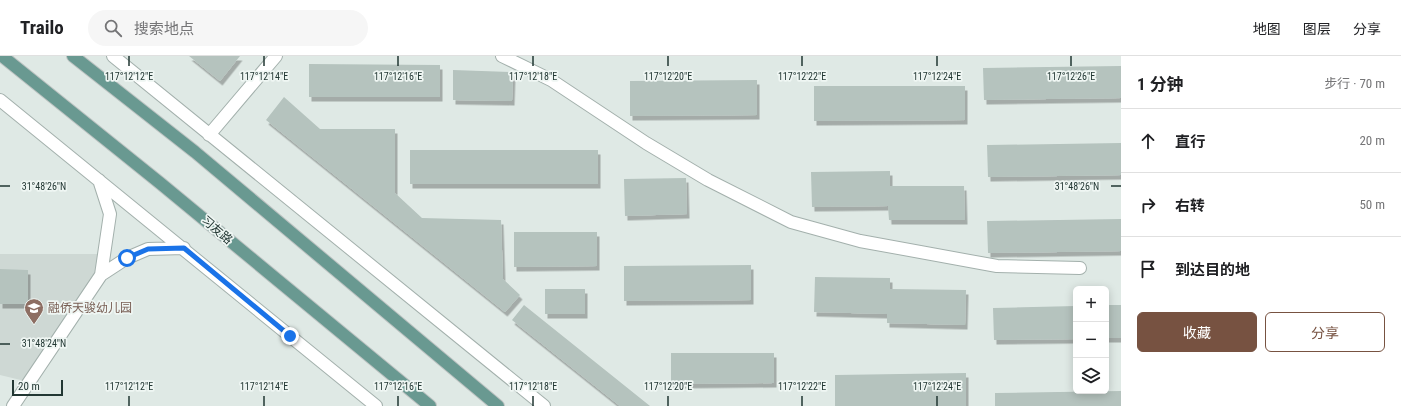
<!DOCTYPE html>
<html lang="zh">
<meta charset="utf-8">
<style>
:root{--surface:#fff;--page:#f6f6f6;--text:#202124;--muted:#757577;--line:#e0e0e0;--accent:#775241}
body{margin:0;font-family:"Roboto Condensed","Noto Sans SC",sans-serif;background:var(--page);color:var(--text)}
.controls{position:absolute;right:12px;bottom:12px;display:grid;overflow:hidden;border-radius:6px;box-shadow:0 2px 10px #0003}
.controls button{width:36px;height:36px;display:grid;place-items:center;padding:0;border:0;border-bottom:1px solid var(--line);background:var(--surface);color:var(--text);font:20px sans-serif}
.scale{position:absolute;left:12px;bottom:10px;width:51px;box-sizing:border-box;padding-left:4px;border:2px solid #223733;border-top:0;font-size:11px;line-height:14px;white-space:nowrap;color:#223733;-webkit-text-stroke:3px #eff6f3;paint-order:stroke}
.stop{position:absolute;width:12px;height:12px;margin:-9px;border:3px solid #1a73e8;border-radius:50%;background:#fff}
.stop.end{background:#1a73e8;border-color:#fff;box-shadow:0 1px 4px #0008}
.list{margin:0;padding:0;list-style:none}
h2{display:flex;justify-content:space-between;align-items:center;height:52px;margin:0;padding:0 16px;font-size:17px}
h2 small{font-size:13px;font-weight:400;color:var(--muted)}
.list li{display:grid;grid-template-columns:26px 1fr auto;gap:12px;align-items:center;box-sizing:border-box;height:64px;padding:0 16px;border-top:1px solid var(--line)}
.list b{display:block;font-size:15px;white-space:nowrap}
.list em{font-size:13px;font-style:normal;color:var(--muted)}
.actions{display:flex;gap:8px;padding:12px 16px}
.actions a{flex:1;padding:9px 0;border:1px solid var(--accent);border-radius:6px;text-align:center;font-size:14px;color:var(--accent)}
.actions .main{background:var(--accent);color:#fff}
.icon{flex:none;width:22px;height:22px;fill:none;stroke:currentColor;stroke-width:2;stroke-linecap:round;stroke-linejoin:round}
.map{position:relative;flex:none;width:1121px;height:350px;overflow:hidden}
header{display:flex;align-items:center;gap:24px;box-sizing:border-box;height:56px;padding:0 20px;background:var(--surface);border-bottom:1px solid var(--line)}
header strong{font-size:19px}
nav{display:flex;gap:22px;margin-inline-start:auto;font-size:14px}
.search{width:280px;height:36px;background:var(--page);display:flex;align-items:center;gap:10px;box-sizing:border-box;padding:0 14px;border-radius:22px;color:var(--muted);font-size:15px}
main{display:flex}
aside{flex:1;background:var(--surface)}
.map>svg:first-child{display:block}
.built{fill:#ced8d4}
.building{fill:#b5c3be;filter:url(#shadow)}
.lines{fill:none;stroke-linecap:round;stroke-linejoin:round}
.minor-casing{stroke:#a3b0ac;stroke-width:14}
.major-casing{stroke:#bdc3c2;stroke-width:14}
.minor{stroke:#fff;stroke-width:12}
.major{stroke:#699991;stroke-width:12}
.route{stroke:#1a73e8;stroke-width:5}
.ticks{fill:none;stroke:#223733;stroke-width:1.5}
.labels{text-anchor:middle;stroke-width:3.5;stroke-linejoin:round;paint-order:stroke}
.street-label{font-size:12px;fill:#223733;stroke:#eff6f3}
.education-label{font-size:12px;fill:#785e54;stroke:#eff6f3;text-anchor:start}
.ticks-label{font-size:10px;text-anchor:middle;fill:#223733;stroke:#eff6f3;stroke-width:3.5;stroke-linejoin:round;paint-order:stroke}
</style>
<header>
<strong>Trailo</strong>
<div class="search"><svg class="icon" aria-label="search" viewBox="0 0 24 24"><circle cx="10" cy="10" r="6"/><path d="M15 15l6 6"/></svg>搜索地点</div>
<nav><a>地图</a><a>图层</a><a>分享</a></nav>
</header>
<main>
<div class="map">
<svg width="1121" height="350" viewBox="0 0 1121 350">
<defs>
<filter id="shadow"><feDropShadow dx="2.5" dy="4.5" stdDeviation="0" flood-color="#0004"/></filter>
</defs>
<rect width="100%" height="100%" fill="#dfe9e5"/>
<!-- built -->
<path class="built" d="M0 198H105L101 219 29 326 0 319Z"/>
<!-- building -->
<path class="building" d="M189 0H240L220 25Z
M309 8 440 9V41H309Z
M1121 10V42L984 44 983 12Z
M453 14 513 16 512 45 453 44Z
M757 24V59L630 60V25Z
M814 30H965V64L814 65Z
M284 41 320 73H395V137L422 162 501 164 503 223 520 239 505 256 266 64Z
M1121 87V119L988 121 987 89Z
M410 94H598V128H410Z
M890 115V130H964L965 164H889L888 150 812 151 811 116Z
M686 122 687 158 625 160 624 123Z
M1121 163V195L988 197 987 165Z
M514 176H597V210L514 211Z
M751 209V244L624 245V210Z
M0 213 28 214V248H0Z
M815 221 890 222V233L966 234 965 269 887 267V258L814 256Z
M545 233H585V258H545Z
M524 249 650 350H620L512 264Z
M1106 249H1121V282H1106Z
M1076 250V283L994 284 993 252Z
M671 297H774V327L671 328Z
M966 317V350H835V319Z
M1121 335V350H995V337Z"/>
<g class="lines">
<!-- minor casing -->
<g class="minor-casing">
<path id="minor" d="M113 0 544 350
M502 0 551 24 646 87 708 124 791 166 860 185 997 210 1080 212
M0 44 376 350
M209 79 276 0
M99 124 110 158 101 219 127 202 148 193 184 192
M13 350 101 219"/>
</g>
<!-- major casing -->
<g class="major-casing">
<path id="major" d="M2 0 160 127 430 350
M73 0 195 96 498 350"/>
</g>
<!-- minor -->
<use href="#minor" class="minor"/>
<!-- major -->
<use href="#major" class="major"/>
</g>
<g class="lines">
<!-- route -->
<path class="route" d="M127 202 148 193 184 192 290 280"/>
</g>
<!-- ticks -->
<path class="ticks" d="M129 0V10M264 0V10M398 0V10M533 0V10M668 0V10M802 0V10M937 0V10M1071 0V10M0 130H10M1111 130H1121M0 288H10M129 340V350M264 340V350M398 340V350M533 340V350M668 340V350M802 340V350M937 340V350"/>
<!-- icons -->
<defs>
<g id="school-pin" transform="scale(1)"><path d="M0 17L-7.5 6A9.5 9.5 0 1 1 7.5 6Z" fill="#8d6e63" stroke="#eff6f3"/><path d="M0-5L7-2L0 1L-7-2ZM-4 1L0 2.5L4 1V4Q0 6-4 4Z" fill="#fff"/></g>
</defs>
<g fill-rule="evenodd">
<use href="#school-pin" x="34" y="252"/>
</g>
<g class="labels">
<!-- street labels -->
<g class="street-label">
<text transform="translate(217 174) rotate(40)" y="4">习友路</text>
</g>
<!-- education labels -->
<g class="education-label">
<text x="48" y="256">融侨天骏幼儿园</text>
</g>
</g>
<g class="ticks-label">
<text x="129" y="24">117°12'12"E</text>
<text x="264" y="24">117°12'14"E</text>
<text x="398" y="24">117°12'16"E</text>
<text x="533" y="24">117°12'18"E</text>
<text x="668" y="24">117°12'20"E</text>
<text x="802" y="24">117°12'22"E</text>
<text x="937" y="24">117°12'24"E</text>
<text x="1071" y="24">117°12'26"E</text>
<text x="44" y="134">31°48'26"N</text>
<text x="1077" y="134">31°48'26"N</text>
<text x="44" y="291">31°48'24"N</text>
<text x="129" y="334">117°12'12"E</text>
<text x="264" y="334">117°12'14"E</text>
<text x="398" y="334">117°12'16"E</text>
<text x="533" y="334">117°12'18"E</text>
<text x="668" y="334">117°12'20"E</text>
<text x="802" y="334">117°12'22"E</text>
<text x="937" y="334">117°12'24"E</text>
</g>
</svg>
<div class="controls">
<button>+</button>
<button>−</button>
<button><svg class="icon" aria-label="layers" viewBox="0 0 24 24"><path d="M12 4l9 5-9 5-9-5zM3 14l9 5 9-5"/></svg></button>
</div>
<div class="scale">20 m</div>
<div class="stop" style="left:127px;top:202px"></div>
<div class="stop end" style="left:290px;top:280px"></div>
</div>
<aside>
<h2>1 分钟<small>步行 · 70 m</small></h2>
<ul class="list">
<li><svg class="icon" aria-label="ahead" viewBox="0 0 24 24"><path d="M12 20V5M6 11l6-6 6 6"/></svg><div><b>直行</b></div><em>20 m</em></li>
<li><svg class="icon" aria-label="right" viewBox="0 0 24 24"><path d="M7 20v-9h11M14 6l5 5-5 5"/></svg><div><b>右转</b></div><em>50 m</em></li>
<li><svg class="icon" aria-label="arrive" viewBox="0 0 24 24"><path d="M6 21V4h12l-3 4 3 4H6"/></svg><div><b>到达目的地</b></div></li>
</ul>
<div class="actions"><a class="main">收藏</a><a>分享</a></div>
</aside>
</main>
